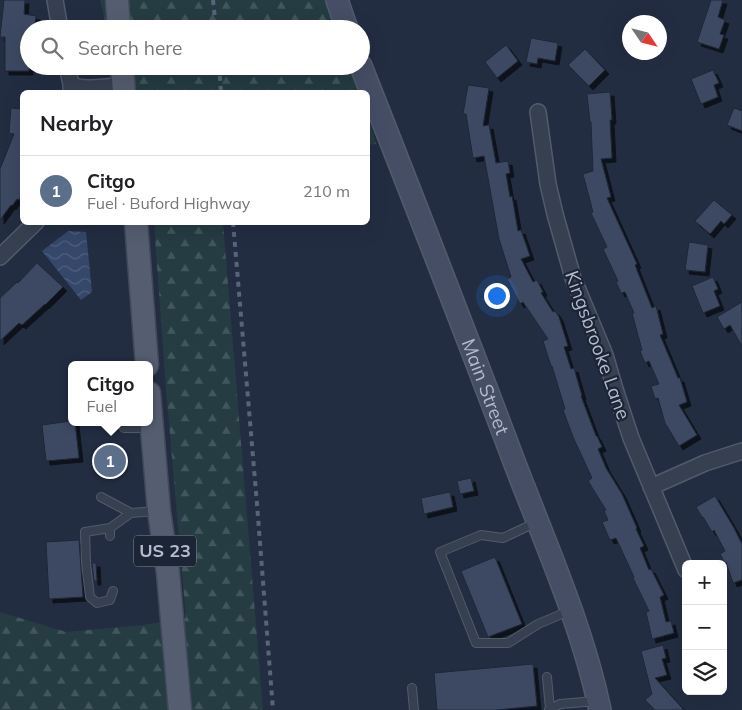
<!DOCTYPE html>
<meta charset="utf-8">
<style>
:root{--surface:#fff;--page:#f6f6f6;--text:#202124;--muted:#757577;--line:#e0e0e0;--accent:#2563eb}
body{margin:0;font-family:Mulish,sans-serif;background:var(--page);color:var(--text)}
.controls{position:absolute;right:15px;bottom:15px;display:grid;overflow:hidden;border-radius:8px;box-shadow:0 5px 20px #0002}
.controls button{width:45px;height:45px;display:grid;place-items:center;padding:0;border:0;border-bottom:1px solid var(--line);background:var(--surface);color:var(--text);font:25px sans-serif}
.compass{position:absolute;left:622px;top:15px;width:45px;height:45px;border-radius:50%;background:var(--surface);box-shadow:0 5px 20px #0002;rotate:125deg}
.you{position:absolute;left:496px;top:295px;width:18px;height:18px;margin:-12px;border:4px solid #fff;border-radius:50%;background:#1a73e8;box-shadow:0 0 0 8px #1a73e833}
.badge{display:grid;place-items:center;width:32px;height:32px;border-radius:50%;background:var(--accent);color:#fff;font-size:16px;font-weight:700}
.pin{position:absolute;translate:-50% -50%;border:2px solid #fff;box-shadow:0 1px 5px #0006}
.popup{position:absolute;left:68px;top:361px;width:85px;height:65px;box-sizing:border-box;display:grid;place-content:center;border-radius:8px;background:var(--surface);filter:drop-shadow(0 1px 4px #0005);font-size:16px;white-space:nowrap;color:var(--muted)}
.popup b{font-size:19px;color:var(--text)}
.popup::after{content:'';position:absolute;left:50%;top:100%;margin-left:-10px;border:10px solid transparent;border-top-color:var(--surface)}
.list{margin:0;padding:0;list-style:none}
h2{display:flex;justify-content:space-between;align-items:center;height:65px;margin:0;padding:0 20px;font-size:21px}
h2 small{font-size:16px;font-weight:400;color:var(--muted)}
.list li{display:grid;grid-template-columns:32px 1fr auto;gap:15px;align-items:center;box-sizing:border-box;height:70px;padding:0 20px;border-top:1px solid var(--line)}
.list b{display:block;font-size:19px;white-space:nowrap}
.list p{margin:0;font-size:16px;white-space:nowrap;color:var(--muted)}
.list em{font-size:16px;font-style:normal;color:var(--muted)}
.icon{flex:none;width:28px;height:28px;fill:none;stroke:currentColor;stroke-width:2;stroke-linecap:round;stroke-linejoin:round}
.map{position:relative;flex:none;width:742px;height:710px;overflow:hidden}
.search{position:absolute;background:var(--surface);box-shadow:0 5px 20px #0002;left:20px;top:20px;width:350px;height:55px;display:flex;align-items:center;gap:12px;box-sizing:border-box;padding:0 18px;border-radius:28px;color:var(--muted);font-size:19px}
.panel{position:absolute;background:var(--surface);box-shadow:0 5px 20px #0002;left:20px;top:90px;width:350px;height:135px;border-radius:8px}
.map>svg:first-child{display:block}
.forest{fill:url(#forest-firs)}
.water{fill:url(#water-waves)}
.building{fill:#3e4a62;stroke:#1e2738;filter:url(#shadow)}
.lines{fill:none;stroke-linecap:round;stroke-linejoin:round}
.lane-casing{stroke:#525b6c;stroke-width:10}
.street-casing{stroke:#525b6c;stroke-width:18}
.secondary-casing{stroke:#525b6c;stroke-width:24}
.primary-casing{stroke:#41495a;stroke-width:25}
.lane{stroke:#374051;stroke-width:8}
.street{stroke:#374051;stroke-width:15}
.secondary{stroke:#454e65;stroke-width:21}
.primary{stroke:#555e71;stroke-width:22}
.rail{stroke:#596379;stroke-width:4;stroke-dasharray:5 5;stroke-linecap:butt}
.labels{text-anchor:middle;stroke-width:4.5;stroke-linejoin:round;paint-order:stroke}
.shield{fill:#1c2536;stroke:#868e9f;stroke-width:1}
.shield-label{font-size:18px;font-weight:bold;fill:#b4bbcc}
.street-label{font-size:19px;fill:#b4bbcc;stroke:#1c2536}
</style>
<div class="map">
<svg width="742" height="710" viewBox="0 0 742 710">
<defs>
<pattern id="forest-firs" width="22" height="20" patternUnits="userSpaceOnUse" patternTransform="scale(1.25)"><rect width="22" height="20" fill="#253c43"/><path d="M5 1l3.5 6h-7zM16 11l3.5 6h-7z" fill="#42565d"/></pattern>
<pattern id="water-waves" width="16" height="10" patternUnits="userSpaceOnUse" patternTransform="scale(1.25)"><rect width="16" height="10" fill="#35476a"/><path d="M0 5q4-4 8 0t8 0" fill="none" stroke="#50607e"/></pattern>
<filter id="shadow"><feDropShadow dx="4" dy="4" stdDeviation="0" flood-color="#0009"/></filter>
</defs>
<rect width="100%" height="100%" fill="#232d42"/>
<!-- forest -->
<path class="forest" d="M100 0H333L341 29H107Z
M116 66H353L360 92H123Z
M368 117 376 144 368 145Z
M154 223H223L263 710H0V612L66 632 143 625 186 618 166 389Z"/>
<!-- water -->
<path class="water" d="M68 231 86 232 92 292 81 300 42 251Z"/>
<!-- building -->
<path class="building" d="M4 0H25L24 14 36 16 34 29H29V71H5V37H0Z
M711 0H723L718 17 725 20 720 34 724 35 719 49 697 42Z
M531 38 558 43 555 61 538 58 537 64 526 62Z
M506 45 518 61 497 78 485 62Z
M585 49 605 70 589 86 568 65Z
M713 70 719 83 714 85 718 97 701 104 691 79Z
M468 85 489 88 483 126 489 125 496 163 508 161 510 173 506 174 510 197 512 196 518 231 521 230 530 256 521 259 533 282 537 280 543 292 541 293 553 312 555 311 559 317 568 346 564 347 571 369 574 368 582 396H581L596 436H597L602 447 598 449 606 468 622 494 637 528 636 529 644 546 640 548 649 570 651 569 664 595 660 597 666 622 671 621 674 633 652 639 646 612 649 611 633 578 634 577 616 538 610 540 602 522 608 520 604 511 606 510 588 481 592 478 573 437 563 410 565 409 552 366H551L543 341 548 339 523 302 520 304 507 279 511 277 499 239 484 156 473 158 466 114H463Z
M610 92 612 120H610L612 158 601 159 611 197 607 198 637 264 635 265 652 308 656 306 663 334 660 335 678 378H680L687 402 679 405 697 435 679 446 665 423 658 398 655 399 651 386 659 384 649 361 645 363 640 351 642 350 632 313H634L625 292 621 293 616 282 618 281 603 249 607 247 591 213 593 212 583 174 593 171 591 122H590L587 94Z
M11 108 22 109V194L19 200 17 199 12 206 11 205 0 220V169L14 134 9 133Z
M734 108 742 111V131L727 125Z
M714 200 732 215 724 224 721 221 710 234 695 221Z
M689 242 708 245 705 272 685 270Z
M37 263 63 287 45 305V304L22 325 19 323 0 341V298L17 282 18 283Z
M713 277 718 289 714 291 720 306 703 313 692 286Z
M742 302V346L730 325 724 329 717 317Z
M71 421V422H75L79 458 46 461 42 425Z
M471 478 474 491 460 494 457 481Z
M450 492 453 507 424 514 421 498Z
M715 496 734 528 742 544V580L733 583 726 562 725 563 720 554 725 551 714 530 712 532 703 517H702L696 507Z
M79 540 83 597 49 599 46 542Z
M495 557 522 624 488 637 461 571Z
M92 563H96L97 581H94Z
M663 645 666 658 662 659 667 675 655 678 684 710H655L645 700 652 694 641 651Z
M533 664 537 706 496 710H437L434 673Z"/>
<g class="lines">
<!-- lane casing -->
<g class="lane-casing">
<path id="lane" d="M124 428H149
M101 497 131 513 157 511
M537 522 503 538 481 535 440 552 476 643H508L538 624 569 611
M110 528 85 532 86 563 90 597 97 603 110 600 113 591
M110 536V528L131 513
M547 677 550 709
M412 688 414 710
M549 710 560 704 596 701"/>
</g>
<!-- street casing -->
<g class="street-casing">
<path id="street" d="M55 0 60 29
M67 66 71 84V92
M71 84C82 92 110 86 124 85
M538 112 548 184 555 214 573 278 605 355 615 389 631 438 686 570
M0 257 36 222
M651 487 705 463 742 451"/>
</g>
<!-- secondary casing -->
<g class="secondary-casing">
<g id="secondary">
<path d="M337 0 347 29"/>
<path id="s1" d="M361 66C413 198 465 331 515 464 546 545 582 625 600 710"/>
</g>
</g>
<!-- primary casing -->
<g class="primary-casing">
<path id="primary" d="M117 0 119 29
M122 66 124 92
M136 222 147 365
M149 393 159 511 168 573 180 710"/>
</g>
<!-- lane -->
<use href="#lane" class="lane"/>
<!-- street -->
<use href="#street" class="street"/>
<!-- secondary -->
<use href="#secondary" class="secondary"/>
<!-- primary -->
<use href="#primary" class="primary"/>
<!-- rail -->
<path class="rail" d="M213 0 216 29
M219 66 221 92
M233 222 257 504 273 710"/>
</g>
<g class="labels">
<!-- shield labels -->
<rect class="shield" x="134" y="535.5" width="62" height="31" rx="4"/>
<g class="shield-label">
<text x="165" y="557">US 23</text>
</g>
<!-- street labels -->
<g class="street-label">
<text transform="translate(598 345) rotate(70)" y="7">Kingsbrooke Lane</text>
<text dy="7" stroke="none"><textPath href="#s1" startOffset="344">Main Street</textPath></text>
</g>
</g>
</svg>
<div class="controls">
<button>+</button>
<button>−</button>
<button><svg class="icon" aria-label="layers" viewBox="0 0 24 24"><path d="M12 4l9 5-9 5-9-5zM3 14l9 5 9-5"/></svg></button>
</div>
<svg class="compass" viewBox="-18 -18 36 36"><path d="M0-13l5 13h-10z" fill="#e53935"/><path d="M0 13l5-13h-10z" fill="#757577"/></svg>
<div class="you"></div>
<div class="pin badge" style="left:110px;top:461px;background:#5c6f8a">1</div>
<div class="popup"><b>Citgo</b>Fuel</div>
<div class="search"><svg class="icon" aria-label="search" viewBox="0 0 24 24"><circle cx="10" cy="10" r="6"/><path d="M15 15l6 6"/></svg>Search here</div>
<section class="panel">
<h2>Nearby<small></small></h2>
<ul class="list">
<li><span class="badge" style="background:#5c6f8a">1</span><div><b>Citgo</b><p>Fuel · Buford Highway</p></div><em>210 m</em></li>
</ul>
</section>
</div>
